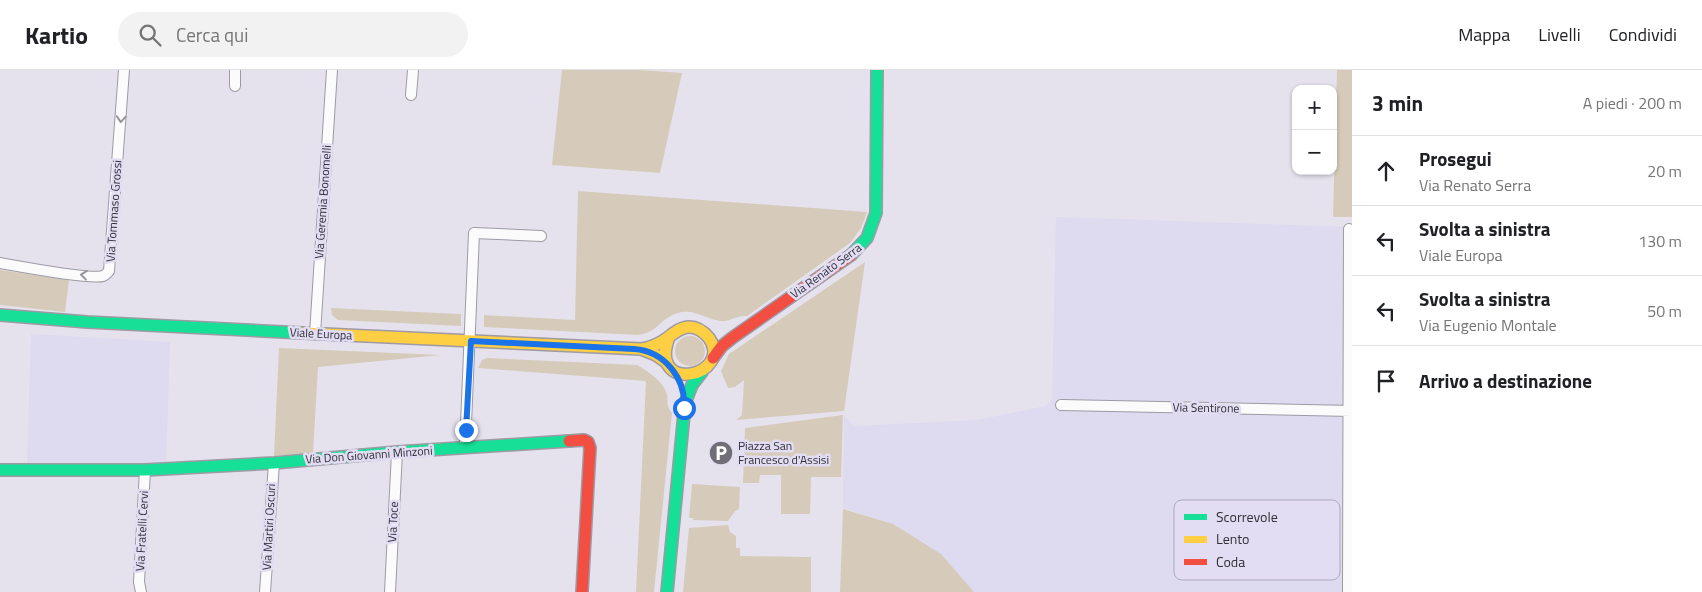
<!DOCTYPE html>
<html lang="it">
<meta charset="utf-8">
<style>
:root{--surface:#fff;--page:#f2f2f2;--text:#202124;--muted:#757577;--line:#e0e0e0}
body{margin:0;font-family:"Titillium Web",sans-serif;background:var(--page);color:var(--text)}
.controls{position:absolute;right:15px;top:15px;display:grid;overflow:hidden;border-radius:10px;box-shadow:0 1px 4px #0004}
.controls button{width:45px;height:45px;display:grid;place-items:center;padding:0;border:0;border-bottom:1px solid var(--line);background:var(--surface);color:var(--text);font:25px sans-serif}
.stop{position:absolute;width:15px;height:15px;margin:-11px;border:4px solid #1a73e8;border-radius:50%;background:#fff}
.stop.end{background:#1a73e8;border-color:#fff;box-shadow:0 1px 5px #0008}
.list{margin:0;padding:0;list-style:none}
h2{display:flex;justify-content:space-between;align-items:center;height:65px;margin:0;padding:0 20px;font-size:21px}
h2 small{font-size:16px;font-weight:400;color:var(--muted)}
.list li{display:grid;grid-template-columns:32px 1fr auto;gap:15px;align-items:center;box-sizing:border-box;height:70px;padding:0 20px;border-top:1px solid var(--line)}
.list b{display:block;font-size:19px;white-space:nowrap}
.list p{margin:0;font-size:16px;white-space:nowrap;color:var(--muted)}
.list em{font-size:16px;font-style:normal;color:var(--muted)}
.icon{flex:none;width:28px;height:28px;fill:none;stroke:currentColor;stroke-width:2;stroke-linecap:round;stroke-linejoin:round}
.map{position:relative;flex:none;width:1352px;height:522px;overflow:hidden}
header{display:flex;align-items:center;gap:30px;box-sizing:border-box;height:70px;padding:0 25px;background:var(--surface);border-bottom:1px solid var(--line)}
header strong{font-size:24px}
nav{display:flex;gap:28px;margin-inline-start:auto;font-size:18px}
.search{width:350px;height:45px;background:var(--page);display:flex;align-items:center;gap:12px;box-sizing:border-box;padding:0 18px;border-radius:28px;color:var(--muted);font-size:19px}
main{display:flex}
aside{flex:1;background:var(--surface)}
.map>svg:first-child{display:block}
.built{fill:#dedaef}
.green{fill:#d6cbba}
.lines{fill:none;stroke-linecap:round;stroke-linejoin:round}
.street-casing{stroke:#9d9aa4;stroke-width:12}
.fast-casing{stroke:#9d9aa4;stroke-width:14}
.slow-casing{stroke:#9d9aa4;stroke-width:14}
.jam-casing{stroke:#9d9aa4;stroke-width:14}
.street{stroke:#fbfbfc;stroke-width:10}
.fast{stroke:#16e098;stroke-width:11}
.slow{stroke:#ffcf43;stroke-width:11}
.jam{stroke:#f24e42;stroke-width:11}
.oneway{stroke:#96959a}
.route{stroke:#1a73e8;stroke-width:6}
.labels{text-anchor:middle;stroke-width:5;stroke-linejoin:round;paint-order:stroke}
.street-label{font-size:12px;fill:#312f37;stroke:#e2ddf3}
.poi-label{font-size:12px;fill:#312f37;stroke:#e2ddf3;text-anchor:start}
.key{fill:#e2ddf3;stroke:#ada9bb;stroke-width:1}
.key-label{font-size:14px;fill:#312f37}
</style>
<header>
<strong>Kartio</strong>
<div class="search"><svg class="icon" aria-label="search" viewBox="0 0 24 24"><circle cx="10" cy="10" r="6"/><path d="M15 15l6 6"/></svg>Cerca qui</div>
<nav><a>Mappa</a><a>Livelli</a><a>Condividi</a></nav>
</header>
<main>
<div class="map">
<svg width="1352" height="522" viewBox="0 0 1352 522">
<rect width="100%" height="100%" fill="#e5e2ee"/>
<!-- built -->
<path class="built" d="M1056 147 1352 157 1346 522H974L968 515 893 454 843 438 844 345 854 356 977 350 1046 336 1052 329Z
M31 264 170 272 166 396H27Z"/>
<!-- green -->
<path class="green" d="M562 0H641L682 3 660 103 552 95Z
M1337 0H1352V147H1333Z
M578 121 867 142 861 158 850 173 747 246C737 245 730 252 720 251 704 249 693 237 675 244 658 251 658 262 638 265L484 257V245L575 250Z
M865 192 844 341 736 350 742 345 744 310 735 317 728 318 721 301 729 284Z
M0 200 69 210 65 242 0 235Z
M331 238 461 244V256L338 250 332 245Z
M675 281a15 15 0 1 1 30 0a15 15 0 1 1-30 0Z
M279 278 441 285 318 297 313 383 274 386Z
M487 288 637 295C648 301 663 311 667 324 668 331 666 336 672 343L654 522H636L646 311 478 298 482 290Z
M843 345 841 407H811L810 444H781V405H760L759 413H743L745 358Z
M692 414 740 417 739 439 735 441 728 451 693 450V448H689Z
M843 439 893 454 941 484 974 522H840Z
M728 455 730 462 736 466V478H740V486L811 487V522H683L689 458Z"/>
<g class="lines">
<!-- street casing -->
<g class="street-casing">
<path id="street" d="M235 16V0
M411 25 413 0
M0 193C17 196 91 210 103 206 106 205 107 203 109 201L124 0
M315 264 332 0
M1061 335 1352 341
M465 378 474 163 541 166
M141 522 139 512 145 400
M265 522 274 393
M390 522 397 382
M1348 522 1349 159"/>
</g>
<!-- fast casing -->
<g class="fast-casing">
<path id="fast" d="M851 185 867 168 876 143 877 0
M0 245 87 252 303 263
M0 400H145L274 393 397 382 569 371
M667 522 685 333 692 315 702 302"/>
</g>
<!-- slow casing -->
<g class="slow-casing">
<path id="slow" d="M303 263 641 279 656 285 666 292
M641 279C649 278 656 275 663 271 671 266 679 257 689 257 697 257 704 262 709 268 735 306 647 326 669 267"/>
</g>
<!-- jam casing -->
<g class="jam-casing">
<path id="jam" d="M713 288 722 276 732 268 851 185
M569 371 584 370 588 372 590 378 582 522"/>
</g>
<!-- street -->
<use href="#street" class="street"/>
<!-- fast -->
<use href="#fast" class="fast"/>
<!-- slow -->
<use href="#slow" class="slow"/>
<!-- jam -->
<use href="#jam" class="jam"/>
</g>
<!-- one-way arrows -->
<defs><path id="oneway-chevron" d="M-2-3.5L2.5 0L-2 3.5" fill="none" stroke-width="1.6" stroke-linecap="round" stroke-linejoin="round" transform="scale(1.25)"/></defs>
<g class="oneway">
<use href="#oneway-chevron" transform="translate(121 49) rotate(94)"/>
<use href="#oneway-chevron" transform="translate(84 205) rotate(-173)"/>
</g>
<g class="lines">
<!-- route -->
<path class="route" d="M466 360 471 271 634 279C664 281 686 308 684 338"/>
</g>
<!-- icons -->
<defs>
<g id="parking-disc" transform="scale(1.25)"><circle r="9.5" fill="#706e77" stroke="#e2ddf3"/><path d="M-3.5-5.5H1a3.5 3.5 0 0 1 0 7H-1V5.5H-3.5ZM-1-3.4V-.6H.8a1.4 1.4 0 0 0 0-2.8Z" fill="#fff"/></g>
</defs>
<g fill-rule="evenodd">
<use href="#parking-disc" x="721" y="383"/>
</g>
<g class="labels">
<!-- street labels -->
<g class="street-label">
<text transform="translate(323 132) rotate(-86)" y="4">Via Geremia Bonomelli</text>
<text transform="translate(114 141) rotate(-86)" y="4">Via Tommaso Grossi</text>
<text transform="translate(826 201) rotate(-36)" y="4">Via Renato Serra</text>
<text transform="translate(321 264) rotate(3)" y="4">Viale Europa</text>
<text transform="translate(1206 338) rotate(1)" y="4">Via Sentirone</text>
<text transform="translate(369 385) rotate(-4)" y="4">Via Don Giovanni Minzoni</text>
<text transform="translate(393 452) rotate(-87)" y="4">Via Toce</text>
<text transform="translate(269 457) rotate(-87)" y="4">Via Martiri Oscuri</text>
<text transform="translate(142 461) rotate(-87)" y="4">Via Fratelli Cervi</text>
</g>
<!-- poi labels -->
<g class="poi-label">
<text x="738" y="380">Piazza San<tspan x="738" dy="14">Francesco d'Assisi</tspan></text>
</g>
</g>
<!-- legend -->
<rect x="1174" y="430" width="166" height="80" rx="8" class="key"/>
<rect x="1184" y="444" width="23" height="6" fill="#16e098"/>
<rect x="1184" y="466" width="23" height="7" fill="#ffcf43"/>
<rect x="1184" y="489" width="23" height="6" fill="#f24e42"/>
<g class="key-label">
<text x="1216" y="452">Scorrevole</text>
<text x="1216" y="474">Lento</text>
<text x="1216" y="497">Coda</text>
</g>
</svg>
<div class="controls">
<button>+</button>
<button>−</button>
</div>
<div class="stop" style="left:684px;top:338px"></div>
<div class="stop end" style="left:466px;top:360px"></div>
</div>
<aside>
<h2>3 min<small>A piedi · 200 m</small></h2>
<ul class="list">
<li><svg class="icon" aria-label="ahead" viewBox="0 0 24 24"><path d="M12 20V5M6 11l6-6 6 6"/></svg><div><b>Prosegui</b><p>Via Renato Serra</p></div><em>20 m</em></li>
<li><svg class="icon" aria-label="left" viewBox="0 0 24 24"><path d="M17 20v-9H6M10 6l-5 5 5 5"/></svg><div><b>Svolta a sinistra</b><p>Viale Europa</p></div><em>130 m</em></li>
<li><svg class="icon" aria-label="left" viewBox="0 0 24 24"><path d="M17 20v-9H6M10 6l-5 5 5 5"/></svg><div><b>Svolta a sinistra</b><p>Via Eugenio Montale</p></div><em>50 m</em></li>
<li><svg class="icon" aria-label="arrive" viewBox="0 0 24 24"><path d="M6 21V4h12l-3 4 3 4H6"/></svg><div><b>Arrivo a destinazione</b></div></li>
</ul>
</aside>
</main>
